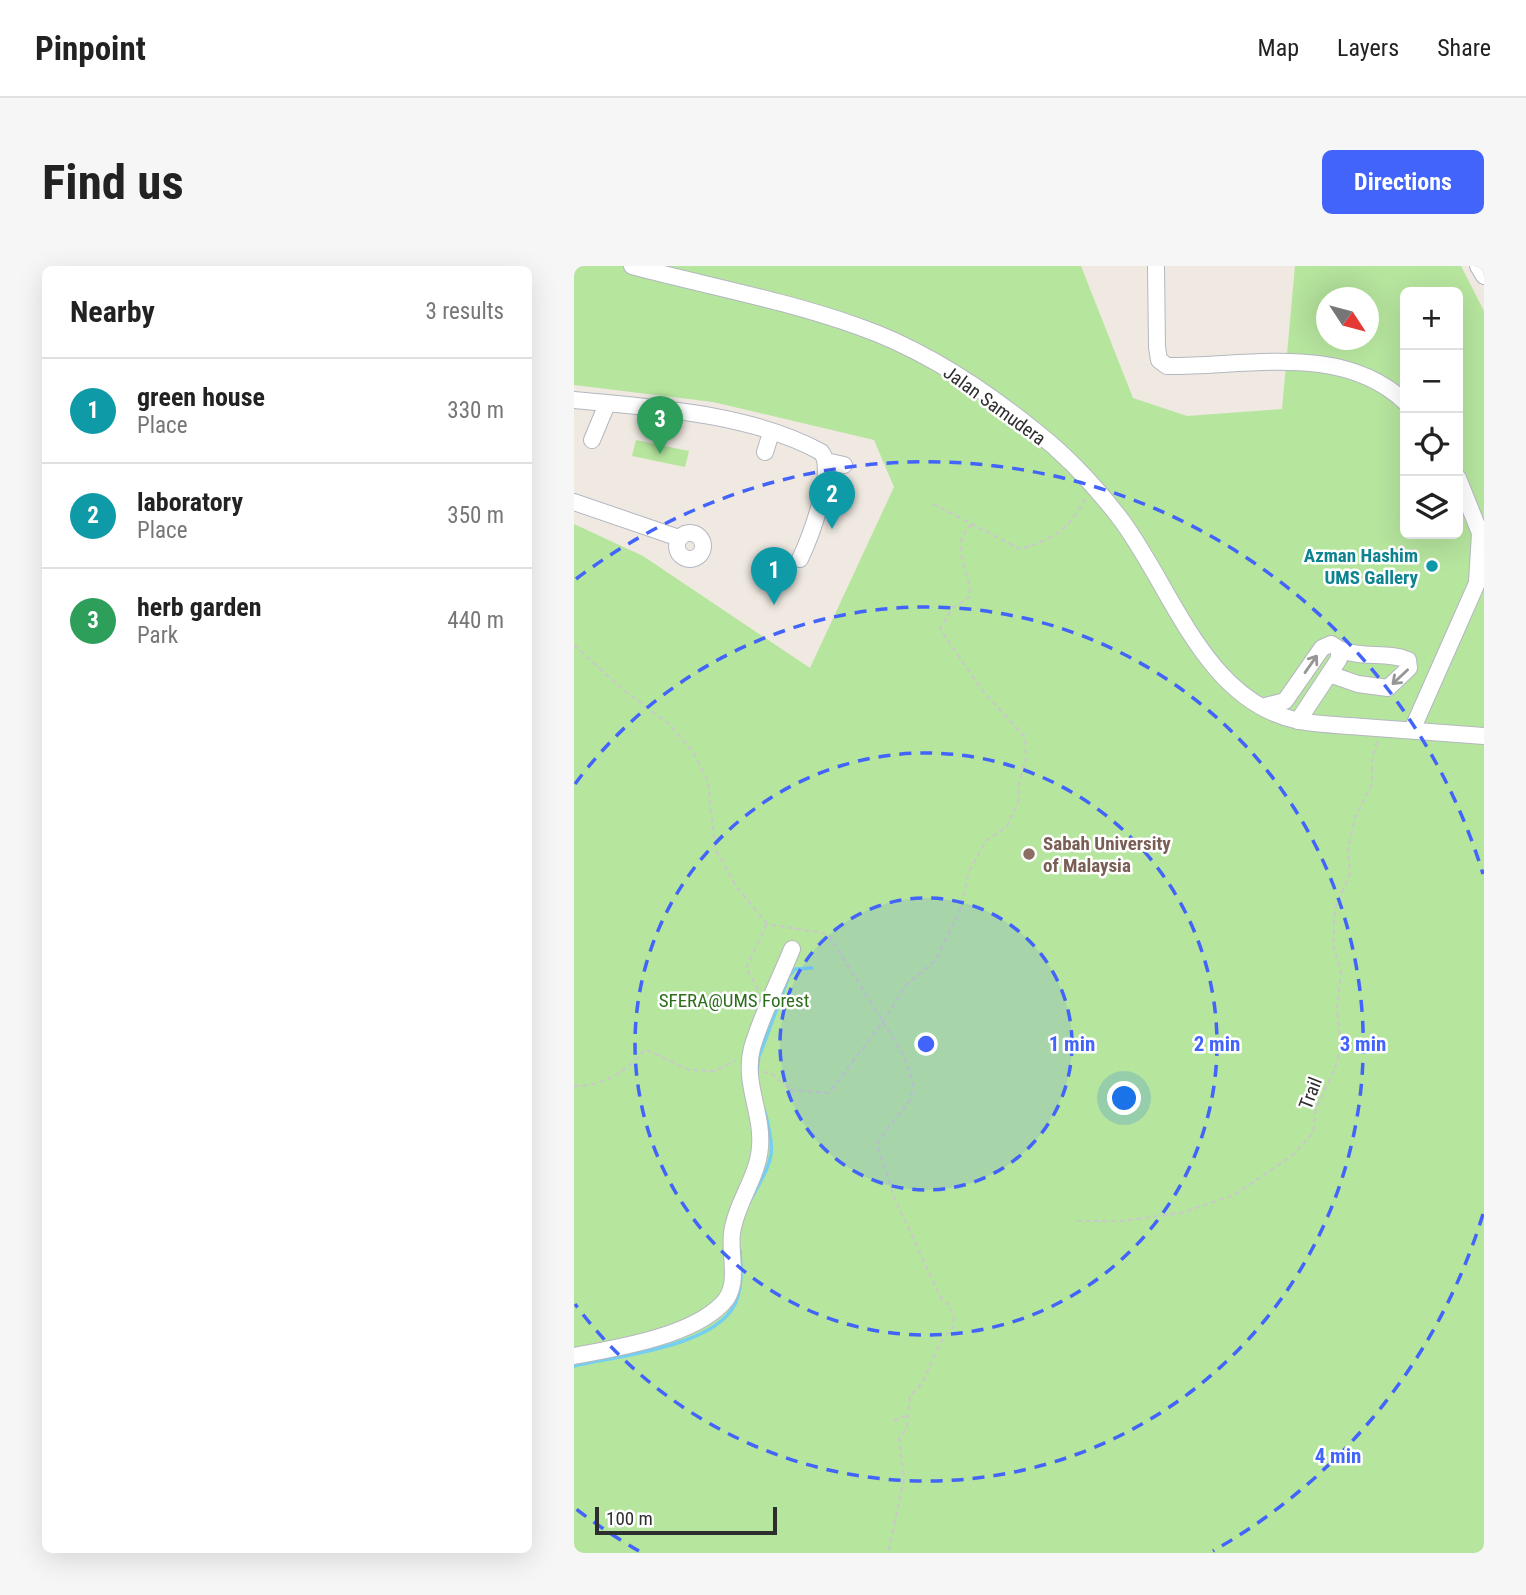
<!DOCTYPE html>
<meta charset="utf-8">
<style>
:root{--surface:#fff;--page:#f6f6f6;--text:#222;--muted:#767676;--line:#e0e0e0;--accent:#4264fb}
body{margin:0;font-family:"Roboto Condensed",sans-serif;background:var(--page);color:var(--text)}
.controls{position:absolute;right:21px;top:21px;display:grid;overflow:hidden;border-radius:10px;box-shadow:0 7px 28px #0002}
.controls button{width:63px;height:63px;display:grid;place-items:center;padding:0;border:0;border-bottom:2px solid var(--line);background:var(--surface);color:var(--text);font:35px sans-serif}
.compass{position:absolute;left:742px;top:21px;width:63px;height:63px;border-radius:50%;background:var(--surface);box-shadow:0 7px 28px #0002;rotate:126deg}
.scale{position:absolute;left:21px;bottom:18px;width:182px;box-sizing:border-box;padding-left:7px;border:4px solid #2e2e2e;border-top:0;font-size:19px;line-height:24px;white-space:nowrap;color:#2e2e2e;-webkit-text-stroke:5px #fff;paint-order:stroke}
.you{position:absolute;left:551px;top:833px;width:24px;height:24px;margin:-18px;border:5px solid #fff;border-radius:50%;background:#1a73e8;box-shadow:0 0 0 10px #1a73e833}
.badge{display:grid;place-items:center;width:46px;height:46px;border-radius:50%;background:var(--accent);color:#fff;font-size:23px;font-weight:700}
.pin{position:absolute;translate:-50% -58px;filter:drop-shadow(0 2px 4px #0008)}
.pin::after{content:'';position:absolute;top:37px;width:24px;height:21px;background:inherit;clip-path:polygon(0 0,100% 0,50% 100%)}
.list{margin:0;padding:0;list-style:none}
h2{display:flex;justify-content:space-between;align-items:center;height:91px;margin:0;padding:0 28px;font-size:30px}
h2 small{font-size:23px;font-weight:400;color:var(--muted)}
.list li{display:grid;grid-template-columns:46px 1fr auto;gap:21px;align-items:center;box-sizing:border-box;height:105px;padding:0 28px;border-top:2px solid var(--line)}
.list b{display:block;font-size:26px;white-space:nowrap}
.list p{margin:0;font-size:23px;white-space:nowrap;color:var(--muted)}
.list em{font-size:23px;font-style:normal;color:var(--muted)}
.icon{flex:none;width:38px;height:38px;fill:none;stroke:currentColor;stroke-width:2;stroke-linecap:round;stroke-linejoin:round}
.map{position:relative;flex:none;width:910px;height:1287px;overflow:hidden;border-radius:10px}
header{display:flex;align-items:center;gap:42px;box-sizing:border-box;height:98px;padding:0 35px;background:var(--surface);border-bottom:2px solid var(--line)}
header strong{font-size:33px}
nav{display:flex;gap:38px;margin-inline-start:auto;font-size:24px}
.intro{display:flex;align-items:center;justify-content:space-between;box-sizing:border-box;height:168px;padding:0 42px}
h1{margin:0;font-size:49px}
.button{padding:18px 32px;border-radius:10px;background:var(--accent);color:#fff;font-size:24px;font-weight:700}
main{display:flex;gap:42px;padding:0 42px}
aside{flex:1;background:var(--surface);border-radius:10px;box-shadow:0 7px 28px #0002}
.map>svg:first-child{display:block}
.green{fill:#b6e59e;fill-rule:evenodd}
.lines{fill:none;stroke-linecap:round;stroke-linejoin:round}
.stream{stroke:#75cff0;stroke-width:3.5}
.minor-casing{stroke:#b4b7c1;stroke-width:18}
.path{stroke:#c9c9c9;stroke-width:2;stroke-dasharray:5 3.5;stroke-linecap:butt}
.minor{stroke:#fff;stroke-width:16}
.oneway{stroke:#969696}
.ring{fill:none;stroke:#4264fb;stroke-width:3.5;stroke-dasharray:12 9}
.culture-dot{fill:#0f9aa8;stroke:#fff;stroke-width:2.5}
.education-dot{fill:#8d6e63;stroke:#fff;stroke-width:2.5}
.labels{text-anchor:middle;stroke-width:5;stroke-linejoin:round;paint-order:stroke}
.street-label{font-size:19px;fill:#2e2e2e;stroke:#fff}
.culture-label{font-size:19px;font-weight:bold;fill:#0d838f;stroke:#fff;text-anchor:end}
.education-label{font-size:19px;font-weight:bold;fill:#785e54;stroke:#fff;text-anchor:start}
.park-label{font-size:19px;fill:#2c6e1b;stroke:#fff}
.centre{fill:#4264fb;stroke:#fff;stroke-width:3.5}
.ring-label{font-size:21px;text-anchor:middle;font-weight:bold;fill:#4264fb;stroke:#fff;stroke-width:5;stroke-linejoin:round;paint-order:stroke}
</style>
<header>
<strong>Pinpoint</strong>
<nav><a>Map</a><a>Layers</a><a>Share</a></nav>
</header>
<div class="intro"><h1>Find us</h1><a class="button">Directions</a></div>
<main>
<aside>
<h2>Nearby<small>3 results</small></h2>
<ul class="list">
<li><span class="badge" style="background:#0f9aa8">1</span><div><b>green house</b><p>Place</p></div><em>330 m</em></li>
<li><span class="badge" style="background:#0f9aa8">2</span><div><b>laboratory</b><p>Place</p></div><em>350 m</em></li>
<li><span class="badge" style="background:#2e9e5b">3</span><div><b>herb garden</b><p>Park</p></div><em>440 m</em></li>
</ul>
</aside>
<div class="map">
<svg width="910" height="1287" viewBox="0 0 910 1287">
<rect width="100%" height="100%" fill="#efe9e1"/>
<!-- green -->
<path class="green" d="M0 0H507L559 132 613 150 708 143 721 0H887L910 45V1287H0V258L69 290 236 402 320 221 300 174 139 136 0 119ZM831 26H884V268H831ZM752 32H794V74H752Z
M62 174 115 185 111 201 58 190Z"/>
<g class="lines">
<!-- stream -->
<path class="stream" d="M186 788 215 710 221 703 238 702
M183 805 185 789
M175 937C198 893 204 892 190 843
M0 1100C42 1090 141 1081 161 1038 169 1020 167 1003 166 985"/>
<!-- minor casing -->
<g class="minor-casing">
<path id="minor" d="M58 0C133 20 210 34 283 60 347 82 408 122 460 164 491 188 521 220 545 251 598 320 629 435 725 455 746 459 768 459 789 461 829 464 870 467 910 470
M582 0 583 81 585 94 593 100C670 101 768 76 831 136
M904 0 910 10
M0 134C80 142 176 147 247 186 263 203 235 274 226 293
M18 174 33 138
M191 186 197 167
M252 195 270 199
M0 236 105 272
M103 280a13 13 0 1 1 26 0a13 13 0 1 1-26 0Z
M755 408 784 418 814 422 835 402 834 394C813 385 788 393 765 383
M688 441 711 435 748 382 757 378 765 383V393L724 455
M838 464 903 317 906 267 884 212
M0 1090C44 1082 117 1070 148 1038 167 1020 155 990 158 967 162 937 184 911 186 881 189 847 169 817 178 782 188 748 205 715 218 683"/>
</g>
<!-- path -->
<path class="path" d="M359 238 446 283C476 275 497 262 511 233
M0 379 47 422 95 458 119 486 134 515 141 582 162 620 193 658 254 668 329 788 339 816 337 833 303 877 320 931 367 1032 376 1040 380 1052 379 1061 365 1079 349 1116 336 1130 333 1161 325 1173 330 1213 314 1287
M184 724 172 702 193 658
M189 806 197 807 216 824 255 827 308 757 333 718 361 695 387 642 395 605 412 575 433 560 444 537 445 518 452 491 451 471 407 423 366 363 378 342 396 331C397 303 373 280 398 258
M0 820C29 820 53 806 71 783L115 804 141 805 162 794
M503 955H547L607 947 660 929 719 889 739 867 742 843 761 802 767 780 763 744 767 705 759 680 761 643 776 608 774 584 781 552 798 518V494L803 476
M320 1155 333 1149"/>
<!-- minor -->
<use href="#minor" class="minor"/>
</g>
<!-- one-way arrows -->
<defs><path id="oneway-shaft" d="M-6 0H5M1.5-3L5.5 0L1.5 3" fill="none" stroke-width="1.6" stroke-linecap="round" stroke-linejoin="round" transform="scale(1.75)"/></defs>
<g class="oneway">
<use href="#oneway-shaft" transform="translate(737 398) rotate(-55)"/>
<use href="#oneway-shaft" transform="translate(826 411) rotate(137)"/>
</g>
<!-- distance rings -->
<circle cx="352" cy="778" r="146" fill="#4264fb" fill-opacity=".12"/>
<g class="ring">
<circle cx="352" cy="778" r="146"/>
<circle cx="352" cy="778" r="291"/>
<path d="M1 518A437 437 0 1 1 1 1038"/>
<path d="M909 948A582 582 0 0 1 639 1285M65 1285A582 582 0 0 1 2 1243M2 313A582 582 0 0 1 909 608"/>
</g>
<!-- markers -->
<circle class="culture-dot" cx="858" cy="300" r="7"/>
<circle class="education-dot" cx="455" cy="588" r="7"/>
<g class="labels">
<!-- street labels -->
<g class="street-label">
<text transform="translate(421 139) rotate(36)" y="7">Jalan Samudera</text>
<text transform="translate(736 827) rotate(-69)" y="7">Trail</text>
</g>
<!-- culture labels -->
<g class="culture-label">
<text x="844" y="296">Azman Hashim<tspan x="844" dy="22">UMS Gallery</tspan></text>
</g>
<!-- education labels -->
<g class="education-label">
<text x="469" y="584">Sabah University<tspan x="469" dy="22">of Malaysia</tspan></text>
</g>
<!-- park labels -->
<g class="park-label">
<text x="160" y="741">SFERA@UMS Forest</text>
</g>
</g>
<circle cx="352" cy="778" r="10" class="centre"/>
<g class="ring-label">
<text x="498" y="785">1 min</text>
<text x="643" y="785">2 min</text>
<text x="789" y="785">3 min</text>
<text x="764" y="1197">4 min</text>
</g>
</svg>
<div class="controls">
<button>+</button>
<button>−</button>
<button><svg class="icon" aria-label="locate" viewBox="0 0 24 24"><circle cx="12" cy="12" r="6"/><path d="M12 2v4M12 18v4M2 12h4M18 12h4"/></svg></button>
<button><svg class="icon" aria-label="layers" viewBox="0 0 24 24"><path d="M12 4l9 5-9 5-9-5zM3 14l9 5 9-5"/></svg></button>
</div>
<svg class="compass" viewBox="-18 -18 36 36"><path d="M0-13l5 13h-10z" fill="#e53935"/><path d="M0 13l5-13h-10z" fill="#767676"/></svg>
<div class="scale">100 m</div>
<div class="you"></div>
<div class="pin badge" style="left:200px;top:339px;background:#0f9aa8">1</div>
<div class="pin badge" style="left:258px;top:263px;background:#0f9aa8">2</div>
<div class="pin badge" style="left:86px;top:188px;background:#2e9e5b">3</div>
</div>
</main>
